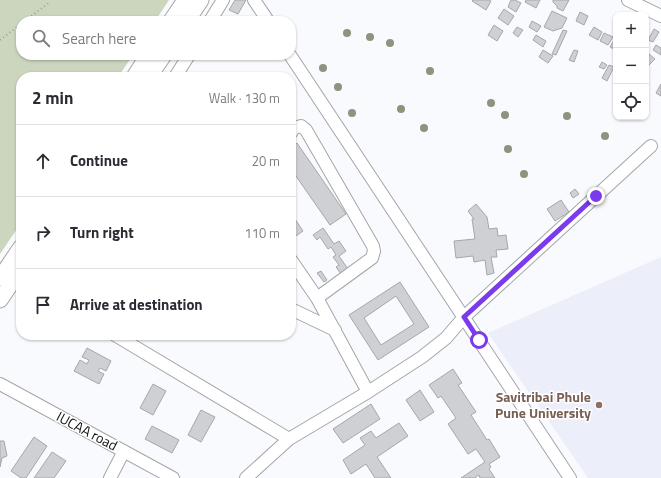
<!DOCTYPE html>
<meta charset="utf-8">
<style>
:root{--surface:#fff;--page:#f2f2f3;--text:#2b2b33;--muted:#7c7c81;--line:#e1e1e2}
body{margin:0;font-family:"Titillium Web",sans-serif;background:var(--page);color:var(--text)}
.controls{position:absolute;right:12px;top:12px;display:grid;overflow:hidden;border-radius:8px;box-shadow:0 1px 3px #0004}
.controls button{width:36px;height:36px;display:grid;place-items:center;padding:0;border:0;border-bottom:1px solid var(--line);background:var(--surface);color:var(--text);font:20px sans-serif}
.stop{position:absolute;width:12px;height:12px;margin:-9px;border:3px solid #7c3aed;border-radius:50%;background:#fff}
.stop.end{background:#7c3aed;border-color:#fff;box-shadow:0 1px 4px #0008}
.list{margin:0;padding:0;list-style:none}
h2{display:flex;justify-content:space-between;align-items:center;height:52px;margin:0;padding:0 16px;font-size:17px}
h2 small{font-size:13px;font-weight:400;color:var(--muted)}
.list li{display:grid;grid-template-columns:26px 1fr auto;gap:12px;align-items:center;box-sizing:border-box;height:72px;padding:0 16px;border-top:1px solid var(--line)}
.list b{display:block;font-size:15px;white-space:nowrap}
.list em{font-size:13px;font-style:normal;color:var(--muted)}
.icon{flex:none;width:22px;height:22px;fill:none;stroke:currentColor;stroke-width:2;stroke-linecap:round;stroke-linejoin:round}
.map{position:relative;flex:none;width:661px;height:478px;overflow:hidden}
.search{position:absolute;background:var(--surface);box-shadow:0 1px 3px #0004;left:16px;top:16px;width:280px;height:44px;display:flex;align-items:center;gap:10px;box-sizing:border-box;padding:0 14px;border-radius:16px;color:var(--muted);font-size:15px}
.panel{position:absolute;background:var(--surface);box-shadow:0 1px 3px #0004;left:16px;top:72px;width:280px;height:268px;border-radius:16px}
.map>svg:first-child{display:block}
.built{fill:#eceff9}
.green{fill:#ccd6be}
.building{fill:#cfd0d3;stroke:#a6a7aa;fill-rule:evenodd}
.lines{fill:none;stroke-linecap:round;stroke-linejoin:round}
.minor-casing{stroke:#a4a5a8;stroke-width:14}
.major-casing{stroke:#a4a5a8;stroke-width:17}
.path{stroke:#9c9d9f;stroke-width:2;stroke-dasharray:1 3;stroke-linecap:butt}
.minor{stroke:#fff;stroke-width:12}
.major{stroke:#fff;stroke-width:15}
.tree{fill:#8b957d}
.route{stroke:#7c3aed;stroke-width:5}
.education-dot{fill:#8d6e63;stroke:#fff;stroke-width:1.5}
.labels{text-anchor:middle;stroke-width:3;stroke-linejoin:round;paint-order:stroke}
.education-label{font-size:14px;font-weight:bold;fill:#785e54;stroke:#fff;text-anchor:end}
.street-label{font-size:14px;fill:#111113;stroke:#fff}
</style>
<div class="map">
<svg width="661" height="478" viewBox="0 0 661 478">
<rect width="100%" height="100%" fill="#f8fafd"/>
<!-- built -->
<path class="built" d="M661 257V478H588L488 333Z"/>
<!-- green -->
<path class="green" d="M0 0H169L155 21H21V55H133L118 77H21V223L0 254Z"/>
<!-- building -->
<path class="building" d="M235 0H246L238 14 229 10Z
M473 0H489L491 1 486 10 472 1Z
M511 0H515L521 3 516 12 508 7Z
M526 0H540L536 8 525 2Z
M553 0H569L563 11 557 8V6L553 2Z
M504 9 514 16 508 25 498 18Z
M552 11 567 18 562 28 553 31 544 27Z
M580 12 588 16 584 25 576 21Z
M532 21 541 26 537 32 529 27Z
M494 25 503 31 497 41 488 35Z
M517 27 523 30 518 37 513 33Z
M594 27 602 32 598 40 589 35Z
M654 29 659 32 653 42 648 40Z
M563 30 567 31 556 55 552 54Z
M604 33 613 37 608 45 600 41Z
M536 35 546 41 543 47 533 40Z
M616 37V50L610 47Z
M656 45 661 48V55L653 50Z
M543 50 553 56 548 63 539 57Z
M574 50 578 51 574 62 569 60Z
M649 54 655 59 646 68V56Z
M602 62 607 65 604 69 599 67Z
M609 65 614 67 607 81 602 78Z
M661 84V96L656 93Z
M297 143 346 214 330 225 291 169V148Z
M575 189 579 194 573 198 570 193Z
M561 200 569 212 555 221 547 209Z
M476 204 487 217 489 229 497 228 498 236 506 235 508 249 496 250 497 257H491L494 273 487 275 485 260 474 262 473 256 456 258 454 241 475 239 472 219H474L468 211Z
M291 213 303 231 293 238 291 235Z
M323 228 334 244 339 241 346 251 339 256 348 269 341 274 336 267 339 265 333 257 336 255 331 247 328 249 320 237 317 240 313 235Z
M321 271 327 280 324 282 317 273Z
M400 282 429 327 378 360 349 315ZM396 296 414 324 381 345 364 318Z
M87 348 111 361 106 371 100 368 98 371 104 374 99 384 74 371 80 360 87 364 89 360 82 357Z
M453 369 462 383 458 385 476 412 471 415 487 440 489 439 500 457 489 464 491 467 489 469 495 478H480L479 475 475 478H461L485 462 476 449 468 454 448 424 456 418 441 396 438 398 429 385Z
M153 384 166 391 153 415 140 408Z
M420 390 434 412 420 421 406 400Z
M371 404 380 419 343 443 333 429Z
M201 410 215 417 201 442 188 435Z
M399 423 408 436 377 457 391 478H375L366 464 351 474 343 460 365 445 360 438 371 431 376 438Z
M152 426 179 440 172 453 145 439Z
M34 437 47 446 26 478H21L11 471Z
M0 441H4L7 456 2 458 0 467Z
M52 452 66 461 54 478H34Z"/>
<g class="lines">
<!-- minor casing -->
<g class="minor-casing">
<path id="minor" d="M254 0 268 21
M628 0 661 16
M210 21 223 0
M290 55 570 478
M175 77 189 55
M291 133 294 128 301 126 306 130 373 246 374 251 372 258 317 298
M291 309 335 330
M115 335 289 439
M0 384 173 478
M368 392 422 357 446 338 464 317 651 146
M110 478 124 451
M246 478 289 439 368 392 317 298 291 260"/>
</g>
<!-- major casing -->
<g class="major-casing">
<path id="major" d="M171 21 185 0
M187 21 201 0
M134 77 148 55
M149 77 164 55
M0 278 21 247
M0 300 21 269"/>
</g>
<!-- path -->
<path class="path" d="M25 21 50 2
M0 40 21 24"/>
<!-- minor -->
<use href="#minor" class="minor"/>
<!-- major -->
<use href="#major" class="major"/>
</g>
<!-- trees -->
<g class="tree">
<circle cx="347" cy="33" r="4"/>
<circle cx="370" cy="37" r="4"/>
<circle cx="390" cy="43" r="4"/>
<circle cx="323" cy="68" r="4"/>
<circle cx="430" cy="71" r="4"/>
<circle cx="338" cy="87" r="4"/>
<circle cx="491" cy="103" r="4"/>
<circle cx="401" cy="109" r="4"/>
<circle cx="352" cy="113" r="4"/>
<circle cx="505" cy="115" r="4"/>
<circle cx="567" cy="116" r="4"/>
<circle cx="424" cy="128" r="4"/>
<circle cx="605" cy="136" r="4"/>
<circle cx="508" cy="149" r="4"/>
<circle cx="524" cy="174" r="4"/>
</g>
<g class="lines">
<!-- route -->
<path class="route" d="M479 340 464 317 596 196"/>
</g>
<!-- markers -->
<circle class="education-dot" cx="599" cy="405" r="4"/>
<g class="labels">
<!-- education labels -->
<g class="education-label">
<text x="591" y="402">Savitribai Phule<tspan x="591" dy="16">Pune University</tspan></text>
</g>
<!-- street labels -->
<g class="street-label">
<text transform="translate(87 431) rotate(28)" y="5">IUCAA road</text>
</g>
</g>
</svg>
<div class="controls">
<button>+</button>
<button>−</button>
<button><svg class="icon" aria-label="locate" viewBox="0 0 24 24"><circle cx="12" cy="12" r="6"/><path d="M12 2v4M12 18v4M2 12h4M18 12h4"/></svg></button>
</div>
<div class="stop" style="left:479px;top:340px"></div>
<div class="stop end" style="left:596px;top:196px"></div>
<div class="search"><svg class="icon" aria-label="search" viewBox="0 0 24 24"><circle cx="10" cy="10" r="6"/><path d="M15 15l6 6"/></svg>Search here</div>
<section class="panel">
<h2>2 min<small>Walk · 130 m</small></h2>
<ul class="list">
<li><svg class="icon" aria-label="ahead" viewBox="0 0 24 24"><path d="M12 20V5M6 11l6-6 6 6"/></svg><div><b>Continue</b></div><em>20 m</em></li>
<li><svg class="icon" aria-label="right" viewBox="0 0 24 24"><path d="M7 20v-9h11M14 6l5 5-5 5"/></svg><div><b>Turn right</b></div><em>110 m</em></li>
<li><svg class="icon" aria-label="arrive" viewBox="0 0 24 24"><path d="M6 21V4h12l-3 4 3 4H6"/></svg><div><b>Arrive at destination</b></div></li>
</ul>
</section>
</div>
